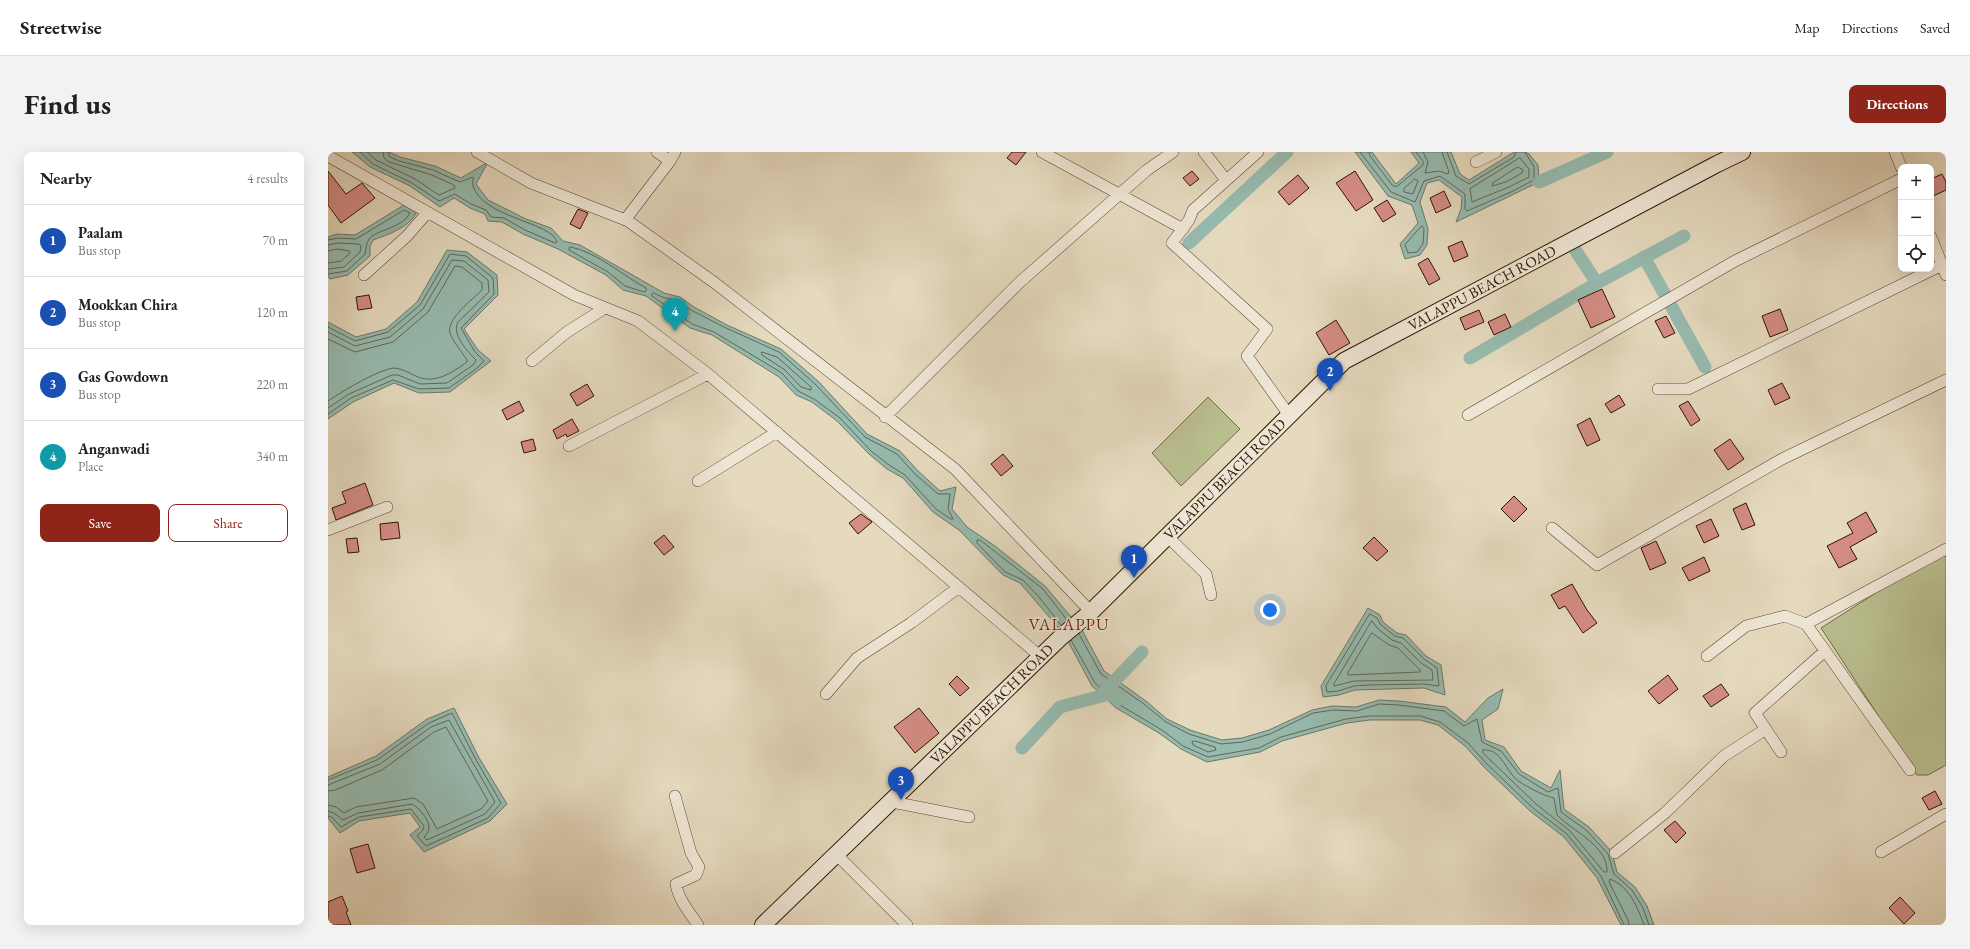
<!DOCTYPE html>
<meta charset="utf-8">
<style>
:root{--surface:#fff;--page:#f2f2f2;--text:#222;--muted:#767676;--line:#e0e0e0;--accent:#8f2418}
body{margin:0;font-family:"EB Garamond",serif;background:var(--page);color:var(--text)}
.controls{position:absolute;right:12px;top:12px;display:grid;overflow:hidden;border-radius:8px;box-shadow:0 4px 16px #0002}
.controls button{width:36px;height:36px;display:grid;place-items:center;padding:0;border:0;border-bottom:1px solid var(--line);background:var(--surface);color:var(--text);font:20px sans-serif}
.you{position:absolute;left:942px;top:458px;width:14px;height:14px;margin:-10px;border:3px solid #fff;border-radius:50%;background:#1a73e8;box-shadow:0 0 0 6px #1a73e833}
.badge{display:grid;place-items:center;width:26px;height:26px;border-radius:50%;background:var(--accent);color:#fff;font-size:13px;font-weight:700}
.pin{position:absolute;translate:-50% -33px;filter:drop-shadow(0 1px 2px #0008)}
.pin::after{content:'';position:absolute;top:21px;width:14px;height:12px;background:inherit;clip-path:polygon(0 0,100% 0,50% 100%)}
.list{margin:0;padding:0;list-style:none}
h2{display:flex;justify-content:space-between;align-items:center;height:52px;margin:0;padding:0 16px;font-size:17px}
h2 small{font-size:13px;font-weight:400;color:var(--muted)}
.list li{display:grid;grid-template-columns:26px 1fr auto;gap:12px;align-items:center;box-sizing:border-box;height:72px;padding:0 16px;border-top:1px solid var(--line)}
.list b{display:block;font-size:15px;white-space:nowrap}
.list p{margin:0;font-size:13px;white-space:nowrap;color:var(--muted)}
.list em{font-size:13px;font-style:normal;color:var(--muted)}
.actions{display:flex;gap:8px;padding:12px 16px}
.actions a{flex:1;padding:9px 0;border:1px solid var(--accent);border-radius:8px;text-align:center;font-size:14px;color:var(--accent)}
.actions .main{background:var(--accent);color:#fff}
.icon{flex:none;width:22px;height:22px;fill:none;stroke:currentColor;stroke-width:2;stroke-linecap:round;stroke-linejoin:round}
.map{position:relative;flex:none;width:1618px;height:773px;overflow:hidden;border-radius:8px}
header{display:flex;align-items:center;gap:24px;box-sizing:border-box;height:56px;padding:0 20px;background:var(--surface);border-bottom:1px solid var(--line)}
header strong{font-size:19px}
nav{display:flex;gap:22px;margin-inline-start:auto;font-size:14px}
.intro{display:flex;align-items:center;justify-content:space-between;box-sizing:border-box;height:96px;padding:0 24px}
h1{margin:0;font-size:28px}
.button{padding:10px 18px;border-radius:8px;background:var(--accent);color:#fff;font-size:14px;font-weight:700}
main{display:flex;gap:24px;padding:0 24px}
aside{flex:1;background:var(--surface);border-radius:8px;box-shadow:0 4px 16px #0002}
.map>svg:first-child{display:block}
.green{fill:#b9be8e;stroke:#746947}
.water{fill:#96baae;stroke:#6c7868}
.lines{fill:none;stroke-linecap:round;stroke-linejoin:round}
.shore{stroke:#626757;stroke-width:1}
.canal{stroke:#96baae;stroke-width:13}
.building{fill:#d48c85;stroke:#2e1400}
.minor-casing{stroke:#5c4530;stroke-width:12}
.secondary-casing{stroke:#2e1400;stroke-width:18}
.minor{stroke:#eee6d5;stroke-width:11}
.secondary{stroke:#eee6d5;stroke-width:16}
.labels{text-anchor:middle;stroke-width:3;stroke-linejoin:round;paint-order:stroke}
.street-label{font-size:15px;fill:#2e1400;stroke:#eee6d5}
.quarter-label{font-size:17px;letter-spacing:1px;fill:#7a1f14;stroke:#eee6d5}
</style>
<header>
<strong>Streetwise</strong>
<nav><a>Map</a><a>Directions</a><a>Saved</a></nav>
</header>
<div class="intro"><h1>Find us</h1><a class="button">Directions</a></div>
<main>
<aside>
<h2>Nearby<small>4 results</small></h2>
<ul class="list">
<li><span class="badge" style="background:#1a4fb4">1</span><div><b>Paalam</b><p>Bus stop</p></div><em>70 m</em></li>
<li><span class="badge" style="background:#1a4fb4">2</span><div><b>Mookkan Chira</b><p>Bus stop</p></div><em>120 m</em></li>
<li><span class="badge" style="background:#1a4fb4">3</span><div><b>Gas Gowdown</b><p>Bus stop</p></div><em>220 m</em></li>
<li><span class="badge" style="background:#0f9aa8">4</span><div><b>Anganwadi</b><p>Place</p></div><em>340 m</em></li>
</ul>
<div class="actions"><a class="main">Save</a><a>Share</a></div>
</aside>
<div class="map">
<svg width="1618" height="773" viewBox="0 0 1618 773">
<rect width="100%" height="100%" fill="#e5d9be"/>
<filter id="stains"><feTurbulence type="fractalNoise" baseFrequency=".005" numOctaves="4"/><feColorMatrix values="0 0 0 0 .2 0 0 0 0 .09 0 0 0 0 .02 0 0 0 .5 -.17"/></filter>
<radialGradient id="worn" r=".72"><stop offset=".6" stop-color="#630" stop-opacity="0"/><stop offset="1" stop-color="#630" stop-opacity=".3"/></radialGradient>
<!-- green -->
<path class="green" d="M880 245 912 277 853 334 824 301Z
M1618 404V613L1600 623H1589L1493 476 1604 405Z"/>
<!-- water -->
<path class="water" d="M24 0H61L72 5 107 14 133 26 160 10 148 32 160 48 198 67 223 76 235 89 252 93 336 141 352 145 366 155 399 173 453 197 490 229 539 282 572 299 589 318 612 339 628 335 624 357 639 375 667 394 717 434 754 478 776 519 818 549 839 567 862 578 894 588 914 586 941 578 984 558 1004 554 1028 555 1051 548 1071 549 1118 555 1137 570 1160 546 1175 537 1170 557 1154 568 1157 588 1176 595 1193 619 1223 636 1232 618 1236 657 1261 675 1284 700 1289 720 1307 735 1319 754 1326 773H1293L1269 726 1236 685 1202 659 1156 615 1137 594 1110 573 1092 568H1042L1019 571 954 589 932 600 879 610 853 597 831 581 788 556 764 534 742 493 723 467 692 431 675 423 631 378 605 360 575 326 559 317 541 302 509 269 484 250 468 243 451 225 384 183 362 176 318 144 295 138 278 123 230 97 195 82 174 70 160 69 157 62 142 56 126 46 112 55 82 34 42 15Z
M1027 0H1044L1068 32 1091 11 1083 0H1123L1132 22 1141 28 1186 0H1197L1201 2 1210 13 1211 30 1128 70 1133 57 1134 45 1111 28 1099 31 1092 50 1100 77 1099 93 1092 103 1077 107 1072 92 1090 71 1084 53 1060 44Z
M76 53 89 59C83 75 59 83 45 88L42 94V104L20 123 2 127 0 125V85L9 82 27 83Z
M119 98 139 100 169 123 170 143 136 177 150 198 163 209 122 240 91 241 66 231 25 250 0 267V170L28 185 58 177 89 150Z
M1040 456 1052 463 1055 470 1069 481 1078 483 1098 504 1113 513 1117 543 1096 536 1027 538 1011 543 995 545 993 534Z
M126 556 150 604 179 652 162 669 96 700 82 683 92 675 82 661 31 669 12 681 0 666V625L48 604 99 567Z"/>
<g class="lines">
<!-- shore -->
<path class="shore" d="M32 0 45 12 84 31 111 49 127 42 143 52 158 58 163 65 176 66 197 78 227 91 229 90C224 70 155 66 145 34 144 30 146 28 145 25L132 30 105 18 71 9 62 5 60 0
M39 0 48 8 87 27 111 43 127 36 126 33 104 23 61 10 56 6 55 0
M1032 0 1063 40 1087 50 1096 29 1112 24 1137 42V57L1139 59 1183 40 1206 28V15L1197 0
M1041 0 1042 4 1064 33 1068 35 1095 13V9L1088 0
M1095 0 1100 10 1097 21 1111 19 1120 22 1121 20 1114 0
M1119 0 1128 24 1141 32 1186 5 1188 0
M1192 6 1201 17V25L1181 35 1144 50 1142 37Z
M1190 15 1195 18 1194 21 1178 30 1164 34 1165 31Z
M1087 27 1090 29 1085 42 1076 40V37Z
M1094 74 1096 77 1095 92 1089 100 1080 101 1077 93Z
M0 88 10 86 28 87 76 58 82 61C75 76 47 78 41 87 38 92 38 97 37 102L19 119 0 122
M0 93 10 91 31 92 33 94 32 100 16 115 0 117
M243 95C270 101 294 123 318 136V139L316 140 297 134 280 120 241 98V96Z
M0 99 10 97 21 99 22 101 13 109 0 111
M326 141 334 145 350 149 363 158 398 176 451 200 487 232 537 285 569 302 586 321 610 342H622L620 357 625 367H623L608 357 577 323 561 313 543 299 512 266 486 247 470 239 454 221 386 180 364 172 324 144V142Z
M0 175 27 189 60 180 92 153 122 102 138 104 165 126 166 142 133 176 147 200 156 209 148 217 121 236 91 237 65 228 23 246 0 262
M0 180 27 194 62 185 95 157 124 108 136 109 160 128 161 140 130 170C123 182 140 200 148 208L145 213 119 231 92 232 70 223H64L21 242 0 256
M0 187 27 200 65 190 100 160 127 114 134 115 154 131V138C145 147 118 167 122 181 125 190 134 200 139 208V210C125 220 108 232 90 225 83 222 75 217 67 216 53 216 13 240 0 249
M434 200 449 205 483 235V238L473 235 457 218 434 203Z
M1042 462 1049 466 1053 473 1067 484 1075 486 1096 507 1109 516 1111 534 1096 532 1041 533 1026 534 1010 539 999 540 998 534Z
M1044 469 1050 477 1064 488 1073 491 1093 511 1104 518 1105 528 1026 529 1006 534V532Z
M733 473 711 445 695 428 677 420 649 391V388H652L715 437 739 468
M1044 481 1061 493 1070 496 1092 518V520L1020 523V521Z
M751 482 773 522 816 552 838 570 861 582 893 592 915 590 942 582 985 561 1005 558 1029 559 1051 552 1071 553 1116 559 1136 574 1149 567 1154 590 1173 599 1191 622 1220 640 1230 636 1233 660 1258 678 1280 702 1286 722 1304 738 1315 756 1321 773
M743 488 767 531 790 552 834 578 855 594 880 605 931 596 953 585 1018 567 1042 564H1092L1112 570 1140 591 1159 612 1205 656 1239 682 1273 724 1296 773
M867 589 887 595 888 598 880 600 865 593 864 590Z
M1155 598C1172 596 1177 616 1187 626 1194 633 1216 644 1226 646L1229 663C1244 679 1280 693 1279 720H1276L1242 679 1208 652 1155 601Z
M0 628 49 608 101 571 124 561 147 606 173 651 160 666 98 694 89 684 95 678 96 674 83 657 31 665 13 675 4 665 0 664
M0 633 52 612 103 575 121 568 167 650 157 662 99 688 96 685C98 682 101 680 101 676 102 669 91 655 84 652L30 661 15 668 6 661 0 659
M0 639 7 638 54 618 106 580 118 575 160 649 153 657 109 677 95 652 86 646 28 655 16 661 8 655 0 653
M1301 773 1300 768 1281 730 1282 727C1301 734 1310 756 1316 773"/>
<!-- canal -->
<path class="canal" d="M1211 30 1279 0
M861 91 959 0
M1316 105 1377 215
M1269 131 1356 84
M1142 206 1269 131 1246 96
M777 539 814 500
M694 596 732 555 781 542 792 547"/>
</g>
<!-- building -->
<path class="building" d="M684 0H698L688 13 679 6Z
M0 19 18 42 34 31 47 46 13 71 0 53Z
M864 19 871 27 862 34 855 26Z
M1027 19 1045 48 1028 59 1008 31Z
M1614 22 1618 30V38L1603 45V27Z
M970 23 981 36 961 53 950 40Z
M1116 39 1123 54 1108 61 1102 46Z
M1059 48 1068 62 1055 70 1046 56Z
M250 57 260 61 252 77 242 72Z
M1134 89 1140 104 1126 110 1120 95Z
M1100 106 1112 127 1101 133 1090 112Z
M1274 137 1287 165 1263 176 1250 148Z
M41 143 44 156 30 158 28 145Z
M1452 157 1460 178 1442 185 1434 164Z
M1151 158 1156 170 1137 178 1132 166Z
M1177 162 1183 175 1166 183 1160 170Z
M1338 164 1347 181 1336 186 1327 169Z
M1008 168 1022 191 1001 203 988 181Z
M1454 231 1462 246 1447 253 1440 238Z
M259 232 266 244 249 254 242 242Z
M1291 243 1297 253 1283 261 1277 252Z
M191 249 196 259 179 268 174 258Z
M1360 249 1372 268 1363 274 1351 254Z
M1262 266 1272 288 1259 294 1249 273Z
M244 267 251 279 239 285 238 282 229 287 225 278Z
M205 287 208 298 196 301 193 290Z
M1402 287 1416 307 1400 318 1386 298Z
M675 302 685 314 673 324 663 312Z
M37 331 45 353 8 368 4 356 18 351 14 340Z
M1186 344 1199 357 1186 370 1173 357Z
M1418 351 1427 373 1414 378 1405 357Z
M1538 360 1549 380 1522 395 1529 407 1511 416 1499 394 1525 381 1519 371Z
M533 362 544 370 530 382 521 371Z
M1383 367 1391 384 1376 391 1368 374Z
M70 370 72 386 53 388 52 372Z
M336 383 346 395 336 403 326 391Z
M1046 385 1060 399 1049 409 1035 396Z
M29 386 31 400 20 401 18 387Z
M1328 389 1338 411 1322 418 1313 396Z
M1376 405 1382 419 1361 429 1354 416Z
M1244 432 1259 458 1269 471 1255 481 1237 454 1231 457 1223 443Z
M1340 523 1350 537 1331 552 1320 539Z
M629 524 641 536 632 544 621 532Z
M1393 532 1401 543 1383 555 1375 544Z
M591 556 611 581 587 601 566 575Z
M1607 639 1614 652 1601 658 1594 646Z
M1347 669 1358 681 1348 691 1336 678Z
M40 692 47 716 29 721 22 697Z
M14 744 20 759 18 760 23 773H0V750Z
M1572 745 1587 761 1576 772 1561 756Z"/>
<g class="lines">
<!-- minor casing -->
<g class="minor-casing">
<path id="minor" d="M149 0 203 31 300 69 387 131 627 317 763 460
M714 0 855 77
M876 0 898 28
M930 0 865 58 861 68 844 91 939 177 919 204 961 263
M1567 0 1573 15
M0 4 246 143 310 169 380 222 713 505
M342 9 347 0
M1148 10 1168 0
M297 68 342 9 329 0
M1603 85 1618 123
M36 123 79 84 99 61
M204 209 239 180 277 156
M1330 237H1360L1614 113
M1140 263 1407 109 1573 27
M557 265 692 130 819 18 845 0
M241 294 380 222
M370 329 449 280
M1224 376 1269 413 1454 307 1618 228
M0 378 59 355
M839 384 878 422 883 443
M1478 472 1618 397
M1379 504 1418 474 1457 464 1478 472 1582 618
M498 542 529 506 583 471 631 435
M1453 600 1427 561 1497 499
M347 644 363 701 371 715 368 723 348 732C350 747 362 761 370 773
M564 650 641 665
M1553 700 1618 662
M1287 701 1337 661 1396 604 1438 577
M508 702 579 773"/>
</g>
<!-- secondary casing -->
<g class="secondary-casing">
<g id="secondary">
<path id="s1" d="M435 773 733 485 763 460 1016 209 1389 12 1414 0"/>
</g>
</g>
<!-- minor -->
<use href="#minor" class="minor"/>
<!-- secondary -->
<use href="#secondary" class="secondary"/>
</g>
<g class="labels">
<!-- street labels -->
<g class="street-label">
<text dy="5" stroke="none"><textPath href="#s1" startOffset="966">VALAPPU BEACH ROAD</textPath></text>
<text dy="5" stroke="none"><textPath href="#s1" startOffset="642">VALAPPU BEACH ROAD</textPath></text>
<text dy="5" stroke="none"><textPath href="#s1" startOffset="318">VALAPPU BEACH ROAD</textPath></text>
</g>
<!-- quarter labels -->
<g class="quarter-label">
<text x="741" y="478">VALAPPU</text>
</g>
</g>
<rect width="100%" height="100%" filter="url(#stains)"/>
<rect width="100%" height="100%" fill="url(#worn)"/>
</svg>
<div class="controls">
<button>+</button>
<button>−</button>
<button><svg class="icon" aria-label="locate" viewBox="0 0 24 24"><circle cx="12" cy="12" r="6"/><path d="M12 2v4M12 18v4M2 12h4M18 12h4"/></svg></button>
</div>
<div class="you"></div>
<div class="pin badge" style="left:806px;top:426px;background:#1a4fb4">1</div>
<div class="pin badge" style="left:1002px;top:239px;background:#1a4fb4">2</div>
<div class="pin badge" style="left:573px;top:648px;background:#1a4fb4">3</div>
<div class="pin badge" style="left:347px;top:179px;background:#0f9aa8">4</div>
</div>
</main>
